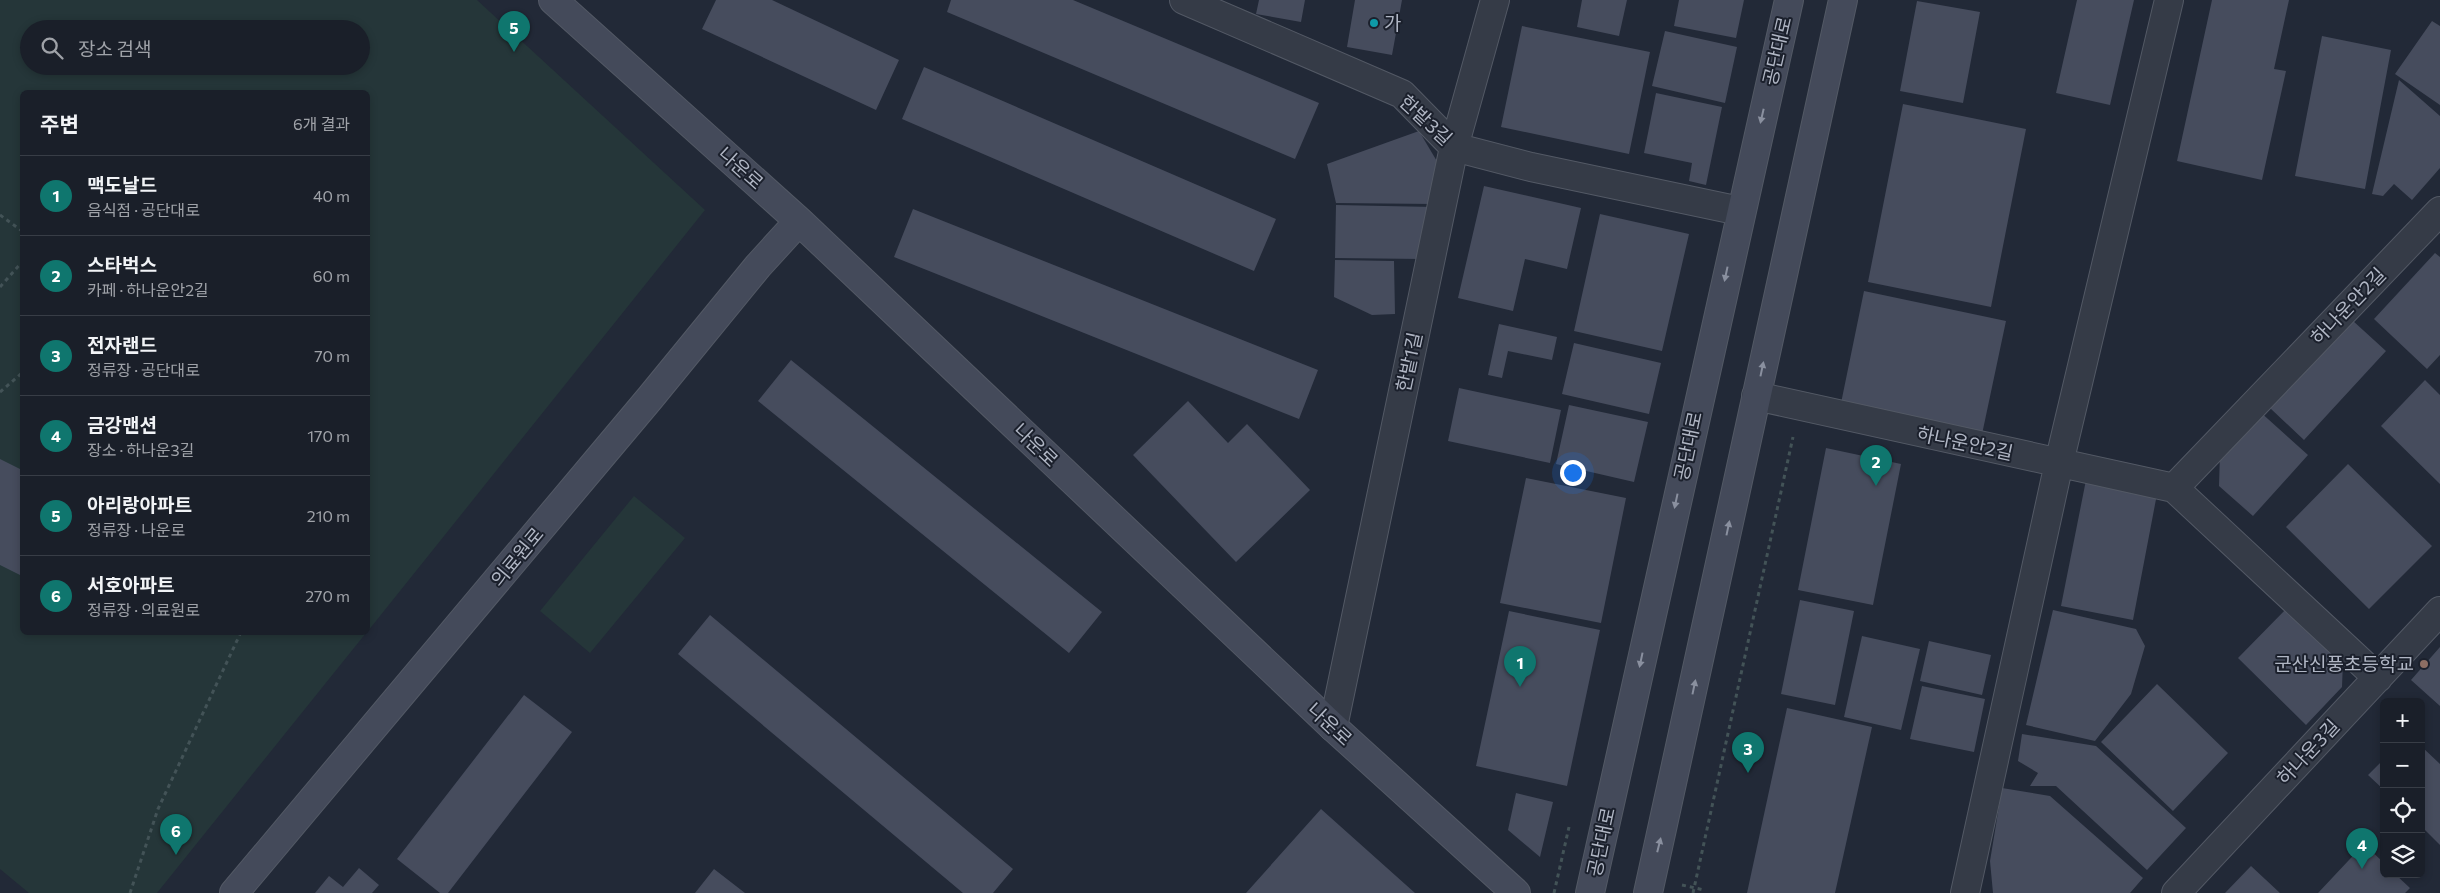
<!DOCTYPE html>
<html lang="ko">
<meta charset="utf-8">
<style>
:root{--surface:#1a1f29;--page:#232731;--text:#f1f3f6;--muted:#9fa2a8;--line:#383d46;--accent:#0f766e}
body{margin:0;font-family:Commissioner,"Noto Sans KR",sans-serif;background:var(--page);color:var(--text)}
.controls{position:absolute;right:15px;bottom:15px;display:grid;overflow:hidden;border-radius:8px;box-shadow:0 2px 8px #0003}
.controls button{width:45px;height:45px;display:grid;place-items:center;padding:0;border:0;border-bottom:1px solid var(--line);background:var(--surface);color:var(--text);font:25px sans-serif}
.you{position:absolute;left:1572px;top:472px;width:18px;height:18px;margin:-12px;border:4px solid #fff;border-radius:50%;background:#1a73e8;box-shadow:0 0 0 8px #1a73e833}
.badge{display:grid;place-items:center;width:32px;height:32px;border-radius:50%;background:var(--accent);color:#fff;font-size:16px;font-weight:700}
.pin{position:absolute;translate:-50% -41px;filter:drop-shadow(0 1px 2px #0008)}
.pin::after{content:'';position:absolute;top:26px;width:18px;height:15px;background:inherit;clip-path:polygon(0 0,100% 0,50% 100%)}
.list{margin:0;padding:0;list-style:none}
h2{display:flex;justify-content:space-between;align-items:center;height:65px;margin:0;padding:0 20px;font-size:21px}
h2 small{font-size:16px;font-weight:400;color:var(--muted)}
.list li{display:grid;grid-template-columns:32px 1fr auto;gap:15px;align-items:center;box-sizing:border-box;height:80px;padding:0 20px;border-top:1px solid var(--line)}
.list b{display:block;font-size:19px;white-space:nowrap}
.list p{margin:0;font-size:16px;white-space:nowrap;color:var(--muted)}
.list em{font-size:16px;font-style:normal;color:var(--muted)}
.icon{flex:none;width:28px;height:28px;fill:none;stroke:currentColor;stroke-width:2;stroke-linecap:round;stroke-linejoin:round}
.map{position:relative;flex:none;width:2440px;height:893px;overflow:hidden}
.search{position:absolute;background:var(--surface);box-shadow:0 2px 8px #0003;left:20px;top:20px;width:350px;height:55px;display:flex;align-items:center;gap:12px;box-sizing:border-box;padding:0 18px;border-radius:28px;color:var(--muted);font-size:19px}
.panel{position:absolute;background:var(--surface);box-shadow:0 2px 8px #0003;left:20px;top:90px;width:350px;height:545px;border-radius:8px}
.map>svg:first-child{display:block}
.green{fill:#253639;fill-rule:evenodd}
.building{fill:#464c5d}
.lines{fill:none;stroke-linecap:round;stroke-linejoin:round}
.street-casing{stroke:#535965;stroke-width:30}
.secondary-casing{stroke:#535965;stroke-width:30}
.path{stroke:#435357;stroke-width:3;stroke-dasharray:4 4;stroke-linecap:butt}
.street{stroke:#353b47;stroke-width:28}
.secondary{stroke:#444a5a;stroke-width:28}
.oneway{fill:#8a909f}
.culture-dot{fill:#0f9aa8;stroke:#1b202c;stroke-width:2}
.education-dot{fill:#8d6e63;stroke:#1b202c;stroke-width:2}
.labels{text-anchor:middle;stroke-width:4;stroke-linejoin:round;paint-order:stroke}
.poi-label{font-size:19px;fill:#b0b6c4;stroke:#1b202c;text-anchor:start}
.street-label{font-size:19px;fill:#b0b6c4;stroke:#1b202c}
</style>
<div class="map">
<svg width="2440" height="893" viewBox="0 0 2440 893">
<rect width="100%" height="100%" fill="#222937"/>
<!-- green -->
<path class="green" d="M0 0H477L705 210 368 631V92H22V632L366 633 157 893H29L0 869ZM29 29H361V66H29Z
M634 496 685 538 590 653 540 611Z"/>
<!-- building -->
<path class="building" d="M716 0H772L899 60 876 110 702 29Z
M951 0H1073L1319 103 1295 159 947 12Z
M1259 0H1305L1301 22 1256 14Z
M1355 0H1402L1392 55 1347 47Z
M1582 0H1627L1619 36 1577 27Z
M1679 0H1744L1736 38 1674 26Z
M2077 0H2134L2110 105 2056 93Z
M2212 0H2289L2274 69 2286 71 2262 180 2177 161Z
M1917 1 1980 12 1963 103 1900 91Z
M2432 21 2440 26V105L2395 74Z
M1522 26 1650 52 1629 154 1501 127Z
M1665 31 1737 47 1725 103 1652 86Z
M2322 36 2391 50 2365 189 2295 176Z
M924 67 1276 219 1254 271 902 119Z
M2399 80 2440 116V168L2412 200 2394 184 2383 196 2372 194Z
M1656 93 1722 107 1706 185 1689 181 1692 163 1644 153Z
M1903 104 2026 129 1991 307 1868 282Z
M1419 131 1438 163 1434 204 1336 203 1327 164Z
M1484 186 1581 208 1567 269 1525 259 1513 311 1458 298Z
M1336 205 1434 207 1423 259 1335 258Z
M913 209 1318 370 1299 419 894 257Z
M1600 214 1689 234 1662 351 1574 331Z
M2435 253 2440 257V355L2427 369 2374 319Z
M1335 260 1394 261 1395 314 1372 315 1334 297Z
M1864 291 2006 321 1981 439 1840 408Z
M2352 320 2386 351 2304 440 2270 408Z
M1499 324 1557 337 1552 360 1508 351 1502 378 1488 375Z
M1574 343 1661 363 1649 414 1562 394Z
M791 360 1102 612 1069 653 758 401Z
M2425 380 2440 395V484L2381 426Z
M1459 388 1561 410 1550 463 1448 441Z
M1188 401 1228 443 1247 424 1310 490 1236 562 1133 455Z
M1569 405 1648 422 1634 482 1556 464Z
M2258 410 2308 455 2253 516 2219 486 2220 453Z
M1826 448 1901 464 1873 605 1798 590Z
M0 459 22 470V576L0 565Z
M2348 464 2432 546 2369 609 2286 527Z
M1526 478 1626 498 1601 623 1500 603Z
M2086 480 2157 494 2133 620 2061 606Z
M1800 600 1854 611 1835 705 1781 694Z
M2288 607 2343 661 2342 687 2306 725 2238 658Z
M2053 610 2136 629 2145 646 2131 694 2095 741 2026 725Z
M1509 611 1600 630 1567 786 1476 766Z
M710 615 1013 869 993 893H963L678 654Z
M1862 636 1920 649 1901 730 1844 717Z
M1929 641 1991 655 1982 695 1920 681Z
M2440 647V706L2411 680Z
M2157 684 2228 753 2173 811 2101 742Z
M1922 686 1985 699 1974 752 1910 739Z
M524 695 572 732 448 893H440L397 859Z
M1787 708 1872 727 1835 893H1747Z
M2022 734 2096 746 2186 828 2147 870 2056 786H2030L2038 773 2018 761Z
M2421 746 2440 764V845L2421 826Z
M2384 759V790L2368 775Z
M2002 788 2050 796 2143 878 2130 893H1993L1990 861Z
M1516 793 1553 802 1540 857 1508 830Z
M1321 809 1415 893H1246Z
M2364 844 2384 863V874H2395L2410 888 2405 893H2318Z
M2251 866 2280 893H2225Z
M359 868 379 885 372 893H315L329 876 343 887Z
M714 869 745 893H695Z"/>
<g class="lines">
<!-- street casing -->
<g class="street-casing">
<path id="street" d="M1184 0 1402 94 1454 147 1531 167 1740 211
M1756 396 2174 488 2440 211
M2174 488 2378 678
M1333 727 1454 147 1495 0
M1965 893 2059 463 2169 0
M2176 893 2440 611"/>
</g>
<!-- secondary casing -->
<g class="secondary-casing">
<path id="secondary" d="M553 0 799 221 1333 727 1516 893
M234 893 650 398 758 266 799 221
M1590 893 1789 0
M1648 893 1843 0"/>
</g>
<!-- path -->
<path class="path" d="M0 215 22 231
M0 287 22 262
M0 392 22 373
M1682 885 1704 890
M130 893 158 809 241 632
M1554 893 1569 827
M1693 893 1793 437"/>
<!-- street -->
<use href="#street" class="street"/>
<!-- secondary -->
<use href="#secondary" class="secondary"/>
</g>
<!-- one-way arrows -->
<defs><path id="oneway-solid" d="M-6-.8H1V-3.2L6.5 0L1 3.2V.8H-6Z" transform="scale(1.25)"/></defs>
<g class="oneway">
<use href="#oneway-solid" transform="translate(1762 116) rotate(103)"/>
<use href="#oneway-solid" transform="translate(1726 274) rotate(102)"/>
<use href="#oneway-solid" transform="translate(1762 369) rotate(-78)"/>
<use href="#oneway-solid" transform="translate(1676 501) rotate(102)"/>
<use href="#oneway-solid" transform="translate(1728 528) rotate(-78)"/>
<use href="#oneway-solid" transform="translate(1641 660) rotate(102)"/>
<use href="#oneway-solid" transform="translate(1694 687) rotate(-78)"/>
<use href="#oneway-solid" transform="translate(1659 845) rotate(-76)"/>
</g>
<!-- markers -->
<circle class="culture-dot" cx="1374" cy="23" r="5"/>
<circle class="education-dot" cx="2424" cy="664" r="5"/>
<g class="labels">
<!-- poi labels -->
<g class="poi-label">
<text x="1384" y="30">가</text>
<text x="2414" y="671" text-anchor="end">군산신풍초등학교</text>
</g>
<!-- street labels -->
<g class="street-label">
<text transform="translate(1777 51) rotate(-77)" y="7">공단대로</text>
<text transform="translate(1426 120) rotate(43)" y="7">한밭3길</text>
<text transform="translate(741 168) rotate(42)" y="7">나운로</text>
<text transform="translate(2348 306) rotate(-46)" y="7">하나운안2길</text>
<text transform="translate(1409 362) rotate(-78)" y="7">한밭1길</text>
<text transform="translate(1965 443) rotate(12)" y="7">하나운안2길</text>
<text transform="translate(1036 445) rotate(44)" y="7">나운로</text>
<text transform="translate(1688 446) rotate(-78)" y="7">공단대로</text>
<text transform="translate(517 557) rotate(-50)" y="7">의료원로</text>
<text transform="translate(1330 724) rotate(43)" y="7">나운로</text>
<text transform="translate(2308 752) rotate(-47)" y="7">하나운3길</text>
<text transform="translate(1601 842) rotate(-78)" y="7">공단대로</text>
</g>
</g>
</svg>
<div class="controls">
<button>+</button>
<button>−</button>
<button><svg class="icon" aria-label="locate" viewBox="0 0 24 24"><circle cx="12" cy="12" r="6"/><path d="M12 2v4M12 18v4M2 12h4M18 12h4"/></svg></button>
<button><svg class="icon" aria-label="layers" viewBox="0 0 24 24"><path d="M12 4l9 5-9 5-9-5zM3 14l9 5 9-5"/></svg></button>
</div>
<div class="you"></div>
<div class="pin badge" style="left:1520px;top:687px">1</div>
<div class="pin badge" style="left:1876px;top:486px">2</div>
<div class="pin badge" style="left:1748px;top:773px">3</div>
<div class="pin badge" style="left:2362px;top:869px">4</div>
<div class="pin badge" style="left:514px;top:52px">5</div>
<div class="pin badge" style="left:176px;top:855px">6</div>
<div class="search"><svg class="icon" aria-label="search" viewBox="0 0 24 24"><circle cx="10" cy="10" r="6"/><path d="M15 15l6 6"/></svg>장소 검색</div>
<section class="panel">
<h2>주변<small>6개 결과</small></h2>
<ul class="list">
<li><span class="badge">1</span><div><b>맥도날드</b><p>음식점 · 공단대로</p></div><em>40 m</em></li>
<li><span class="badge">2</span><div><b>스타벅스</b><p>카페 · 하나운안2길</p></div><em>60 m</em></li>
<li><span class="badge">3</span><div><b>전자랜드</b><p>정류장 · 공단대로</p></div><em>70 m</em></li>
<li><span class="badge">4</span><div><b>금강맨션</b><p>장소 · 하나운3길</p></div><em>170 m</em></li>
<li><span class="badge">5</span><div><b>아리랑아파트</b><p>정류장 · 나운로</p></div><em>210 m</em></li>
<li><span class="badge">6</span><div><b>서호아파트</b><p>정류장 · 의료원로</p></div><em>270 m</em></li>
</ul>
</section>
</div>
